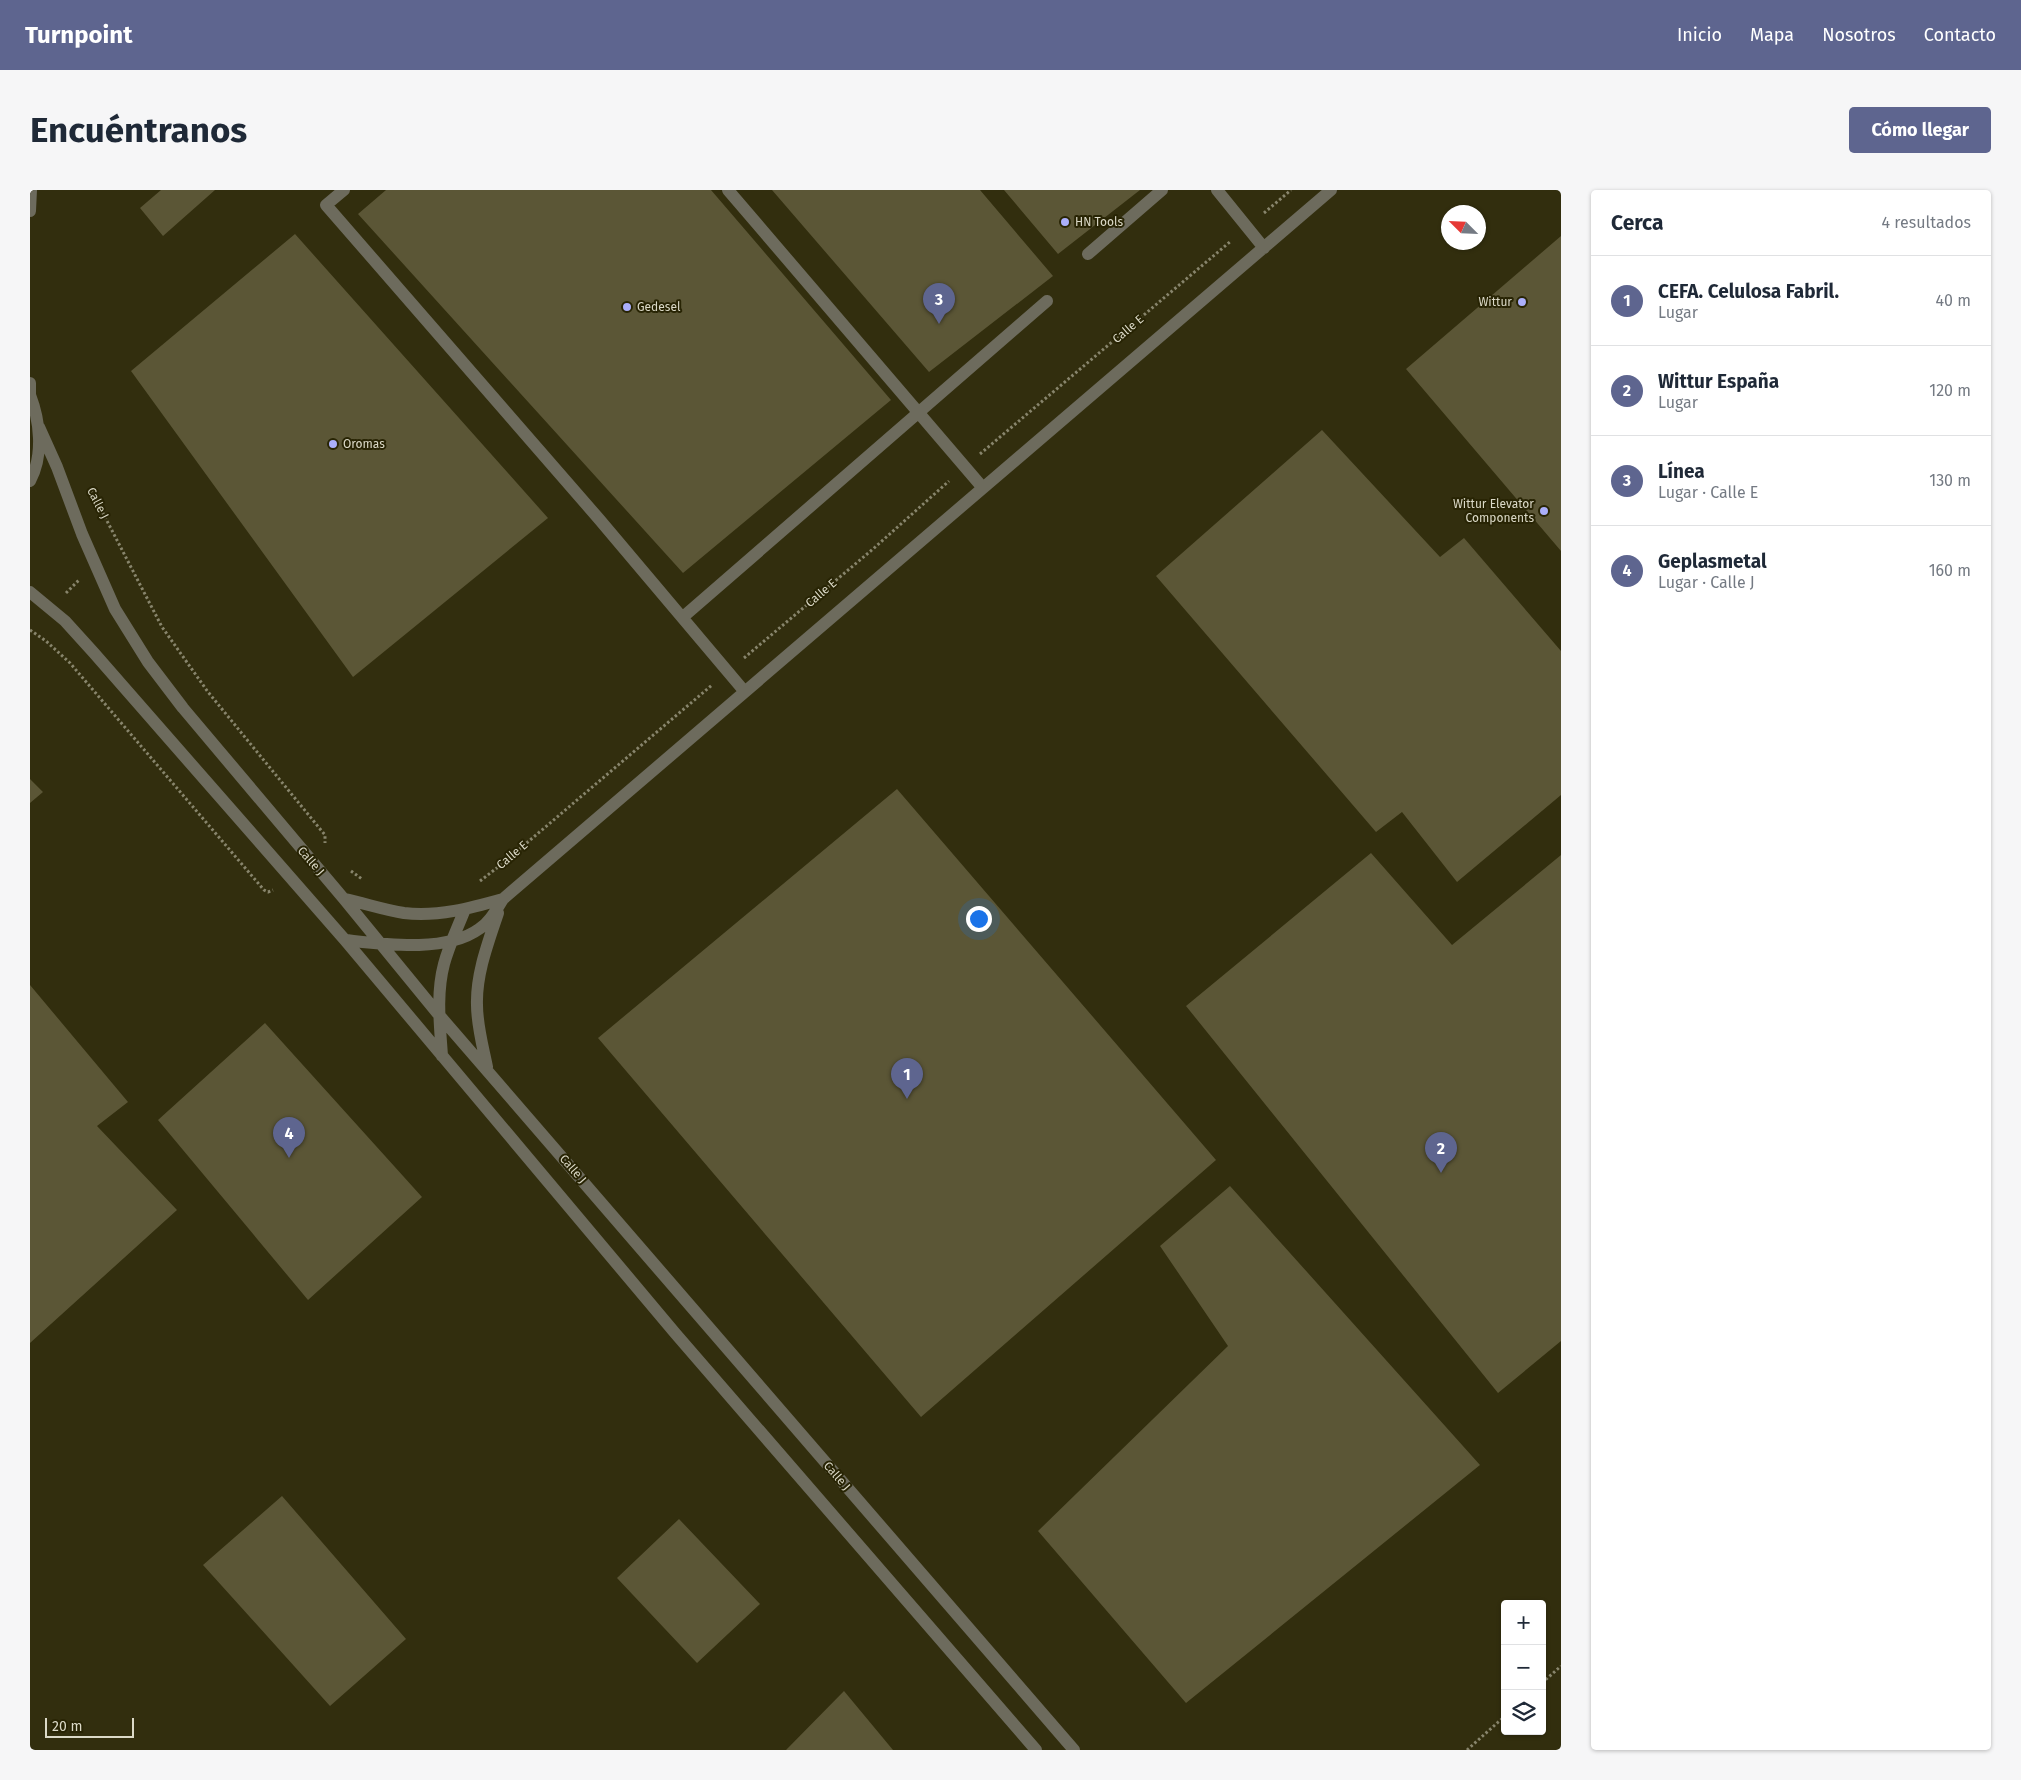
<!DOCTYPE html>
<html lang="es">
<meta charset="utf-8">
<style>
:root{--surface:#fff;--page:#f6f6f7;--text:#1f2937;--muted:#747a83;--line:#e0e1e3;--accent:#5e658f}
body{margin:0;font-family:"Fira Sans",sans-serif;background:var(--page);color:var(--text)}
.controls{position:absolute;right:15px;bottom:15px;display:grid;overflow:hidden;border-radius:5px;box-shadow:0 1px 4px #0004}
.controls button{width:45px;height:45px;display:grid;place-items:center;padding:0;border:0;border-bottom:1px solid var(--line);background:var(--surface);color:var(--text);font:25px sans-serif}
.compass{position:absolute;left:1411px;top:15px;width:45px;height:45px;border-radius:50%;background:var(--surface);box-shadow:0 1px 4px #0004;rotate:294deg}
.scale{position:absolute;left:15px;bottom:12px;width:89px;box-sizing:border-box;padding-left:5px;border:2px solid #dbd9c7;border-top:0;font-size:14px;line-height:18px;white-space:nowrap;color:#dbd9c7;-webkit-text-stroke:4px #282404;paint-order:stroke}
.you{position:absolute;left:948px;top:728px;width:18px;height:18px;margin:-12px;border:4px solid #fff;border-radius:50%;background:#1a73e8;box-shadow:0 0 0 8px #1a73e833}
.badge{display:grid;place-items:center;width:32px;height:32px;border-radius:50%;background:var(--accent);color:#fff;font-size:16px;font-weight:700}
.pin{position:absolute;translate:-50% -41px;filter:drop-shadow(0 1px 2px #0008)}
.pin::after{content:'';position:absolute;top:26px;width:18px;height:15px;background:inherit;clip-path:polygon(0 0,100% 0,50% 100%)}
.list{margin:0;padding:0;list-style:none}
h2{display:flex;justify-content:space-between;align-items:center;height:65px;margin:0;padding:0 20px;font-size:21px}
h2 small{font-size:16px;font-weight:400;color:var(--muted)}
.list li{display:grid;grid-template-columns:32px 1fr auto;gap:15px;align-items:center;box-sizing:border-box;height:90px;padding:0 20px;border-top:1px solid var(--line)}
.list b{display:block;font-size:19px;white-space:nowrap}
.list p{margin:0;font-size:16px;white-space:nowrap;color:var(--muted)}
.list em{font-size:16px;font-style:normal;color:var(--muted)}
.icon{flex:none;width:28px;height:28px;fill:none;stroke:currentColor;stroke-width:2;stroke-linecap:round;stroke-linejoin:round}
.map{position:relative;flex:none;width:1531px;height:1560px;overflow:hidden;border-radius:5px}
header{display:flex;align-items:center;gap:30px;box-sizing:border-box;height:70px;padding:0 25px;background:var(--accent);color:#fff}
header strong{font-size:24px}
nav{display:flex;gap:28px;margin-inline-start:auto;font-size:18px}
.intro{display:flex;align-items:center;justify-content:space-between;box-sizing:border-box;height:120px;padding:0 30px}
h1{margin:0;font-size:35px}
.button{padding:12px 22px;border-radius:5px;background:var(--accent);color:#fff;font-size:18px;font-weight:700}
main{display:flex;gap:30px;padding:0 30px}
aside{flex:1;background:var(--surface);border-radius:5px;box-shadow:0 1px 4px #0004}
.map>svg:first-child{display:block}
.building{fill:#5b5636}
.lines{fill:none;stroke-linecap:round;stroke-linejoin:round}
.path{stroke:#88856c;stroke-width:3;stroke-dasharray:2.5 2.5;stroke-linecap:butt}
.minor{stroke:#6d6b5d;stroke-width:12}
.poi-dot{fill:#abaffb;stroke:#282404;stroke-width:2}
.labels{text-anchor:middle;stroke-width:4;stroke-linejoin:round;paint-order:stroke}
.poi-label{font-size:12px;fill:#dbd9c7;stroke:#282404;text-anchor:start}
.street-label{font-size:12px;fill:#dbd9c7;stroke:#282404}
</style>
<header>
<strong>Turnpoint</strong>
<nav><a>Inicio</a><a>Mapa</a><a>Nosotros</a><a>Contacto</a></nav>
</header>
<div class="intro"><h1>Encuéntranos</h1><a class="button">Cómo llegar</a></div>
<main>
<div class="map">
<svg width="1531" height="1560" viewBox="0 0 1531 1560">
<rect width="100%" height="100%" fill="#322e0e"/>
<!-- building -->
<path class="building" d="M131 0H185L133 46 110 18Z
M356 0H681L861 210 653 383 328 24Z
M742 0H950L1023 86 899 182Z
M974 0H1110L1028 64Z
M265 44 518 328 323 487 101 181Z
M1531 46V361L1376 179Z
M1292 240 1410 367 1434 348 1531 461V605L1427 692 1372 622 1346 642 1126 386Z
M0 589 13 602 0 613Z
M867 599 1186 970 891 1227 568 848Z
M1341 663 1422 755 1531 665V1151L1468 1203 1156 816Z
M0 795 98 912 67 936 147 1020 0 1153Z
M235 833 392 1007 278 1110 128 930Z
M1200 996 1450 1275 1156 1513 1008 1341 1198 1156 1130 1056Z
M252 1306 376 1449 300 1516 173 1375Z
M649 1329 730 1414 667 1473 587 1388Z
M814 1501 863 1560H756Z"/>
<g class="lines">
<!-- path -->
<path class="path" d="M1234 23 1261 0
M950 264 1201 51
M61 300 132 437 178 502 295 645V653
M36 403 49 390
M0 440 16 451 40 473 234 700 238 702 243 700
M714 468 843 359 919 291
M321 681 332 689
M450 691 472 674 682 495
M1512 1493 1531 1476
M1437 1560 1475 1526"/>
<!-- minor -->
<path class="minor" d="M314 0 296 15 569 329 715 502
M698 0 953 298
M1187 0 1234 58
M0 21 1 0
M1058 64 1132 0
M0 193V206
M0 205C10 231 14 265 0 291
M9 237 27 277 52 344 85 419 118 472 153 518 314 709 409 825 1044 1560
M0 402 35 431 64 463 315 750 645 1143 1006 1560
M653 427 1017 111
M314 709C334 713 354 720 374 723 408 727 441 718 473 709L1301 0
M315 750C353 754 416 763 449 739 460 732 466 720 473 709
M412 866C410 836 406 804 414 774 419 755 428 737 435 719
M457 877C453 857 447 836 447 815 446 784 458 753 468 723"/>
</g>
<!-- markers -->
<g class="poi-dot">
<circle cx="1035" cy="32" r="5"/>
<circle cx="1492" cy="112" r="5"/>
<circle cx="597" cy="117" r="5"/>
<circle cx="303" cy="254" r="5"/>
<circle cx="1514" cy="321" r="5"/>
</g>
<g class="labels">
<!-- poi labels -->
<g class="poi-label">
<text x="1045" y="36">HN Tools</text>
<text x="1482" y="116" text-anchor="end">Wittur</text>
<text x="607" y="121">Gedesel</text>
<text x="313" y="258">Oromas</text>
<text x="1504" y="318" text-anchor="end">Wittur Elevator<tspan x="1504" dy="14">Components</tspan></text>
</g>
<!-- street labels -->
<g class="street-label">
<text transform="translate(1098 139) rotate(-40)" y="4">Calle E</text>
<text transform="translate(68 313) rotate(63)" y="4">Calle J</text>
<text transform="translate(791 403) rotate(-40)" y="4">Calle E</text>
<text transform="translate(482 665) rotate(-40)" y="4">Calle E</text>
<text transform="translate(281 671) rotate(49)" y="4">Calle J</text>
<text transform="translate(543 979) rotate(49)" y="4">Calle J</text>
<text transform="translate(807 1286) rotate(49)" y="4">Calle J</text>
</g>
</g>
</svg>
<div class="controls">
<button>+</button>
<button>−</button>
<button><svg class="icon" aria-label="layers" viewBox="0 0 24 24"><path d="M12 4l9 5-9 5-9-5zM3 14l9 5 9-5"/></svg></button>
</div>
<svg class="compass" viewBox="-18 -18 36 36"><path d="M0-13l5 13h-10z" fill="#e53935"/><path d="M0 13l5-13h-10z" fill="#747a83"/></svg>
<div class="scale">20 m</div>
<div class="you"></div>
<div class="pin badge" style="left:877px;top:909px">1</div>
<div class="pin badge" style="left:1411px;top:983px">2</div>
<div class="pin badge" style="left:909px;top:134px">3</div>
<div class="pin badge" style="left:259px;top:968px">4</div>
</div>
<aside>
<h2>Cerca<small>4 resultados</small></h2>
<ul class="list">
<li><span class="badge">1</span><div><b>CEFA. Celulosa Fabril.</b><p>Lugar</p></div><em>40 m</em></li>
<li><span class="badge">2</span><div><b>Wittur España</b><p>Lugar</p></div><em>120 m</em></li>
<li><span class="badge">3</span><div><b>Línea</b><p>Lugar · Calle E</p></div><em>130 m</em></li>
<li><span class="badge">4</span><div><b>Geplasmetal</b><p>Lugar · Calle J</p></div><em>160 m</em></li>
</ul>
</aside>
</main>
